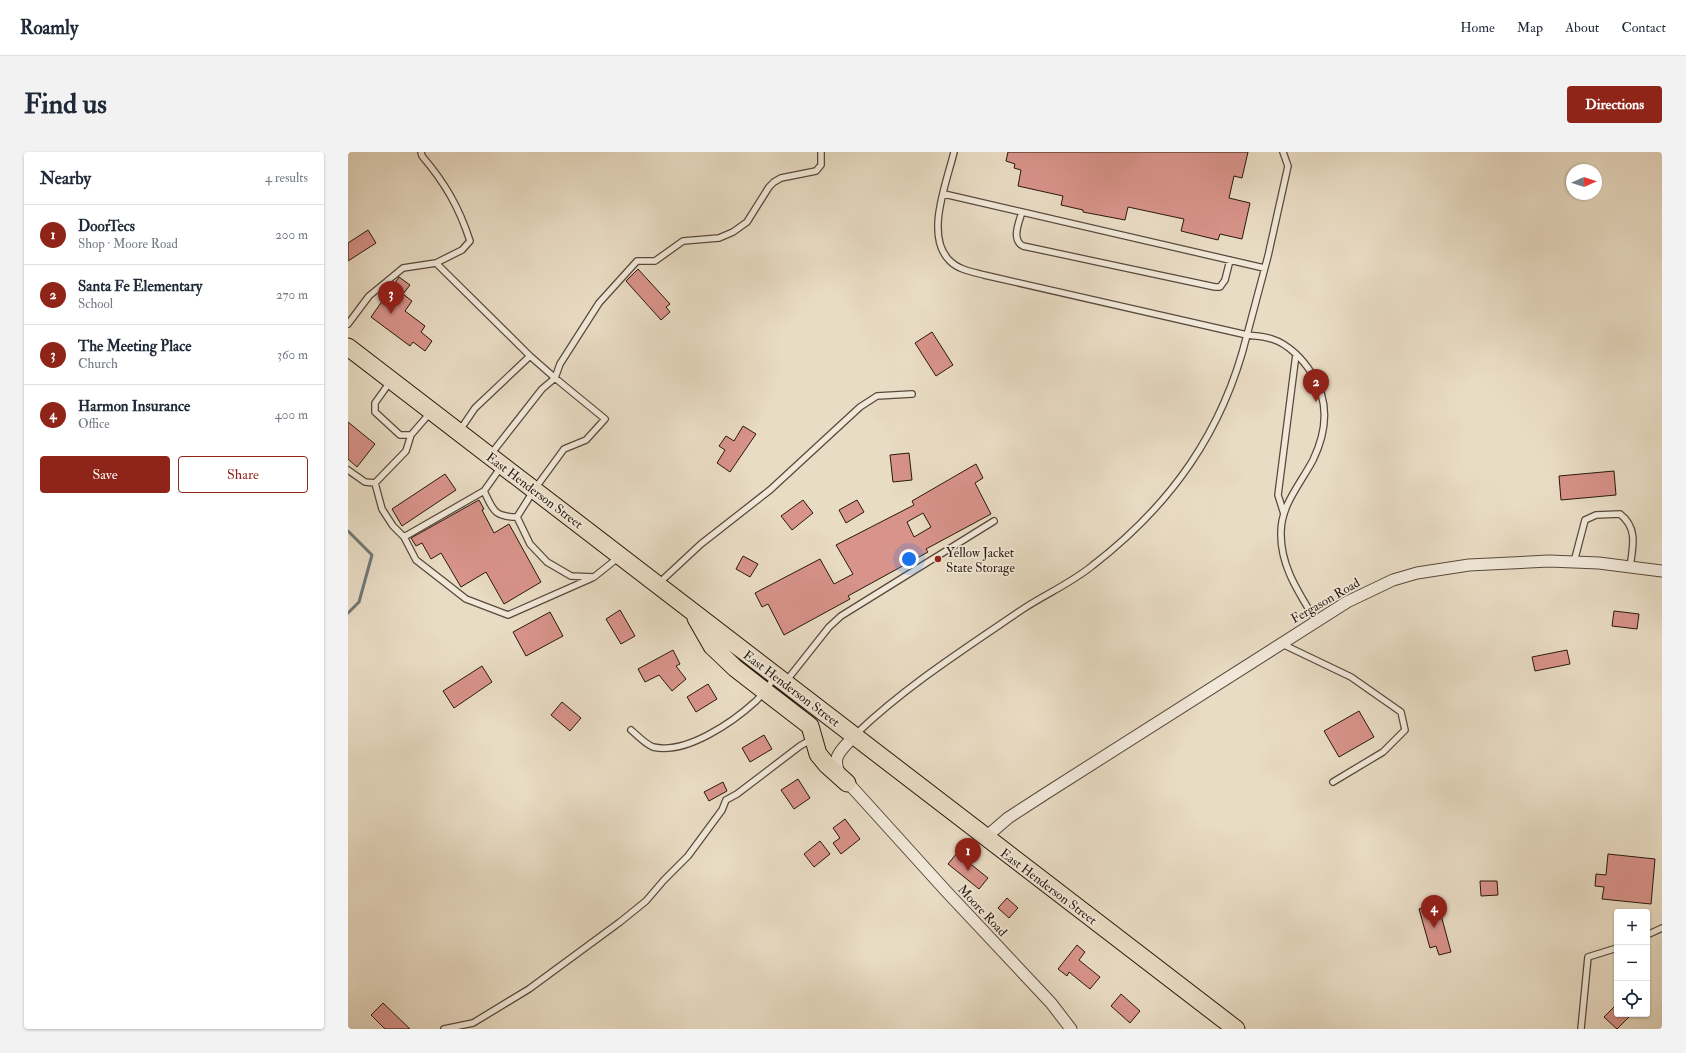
<!DOCTYPE html>
<meta charset="utf-8">
<style>
:root{--surface:#fff;--page:#f2f2f3;--text:#1f2937;--muted:#747a83;--line:#e0e1e3;--accent:#8f2418}
body{margin:0;font-family:"IM FELL Double Pica",serif;background:var(--page);color:var(--text)}
.controls{position:absolute;right:12px;bottom:12px;display:grid;overflow:hidden;border-radius:4px;box-shadow:0 1px 3px #0004}
.controls button{width:36px;height:36px;display:grid;place-items:center;padding:0;border:0;border-bottom:1px solid var(--line);background:var(--surface);color:var(--text);font:20px sans-serif}
.compass{position:absolute;left:1218px;top:12px;width:36px;height:36px;border-radius:50%;background:var(--surface);box-shadow:0 1px 3px #0004;rotate:87deg}
.you{position:absolute;left:561px;top:407px;width:14px;height:14px;margin:-10px;border:3px solid #fff;border-radius:50%;background:#1a73e8;box-shadow:0 0 0 6px #1a73e833}
.badge{display:grid;place-items:center;width:26px;height:26px;border-radius:50%;background:var(--accent);color:#fff;font-size:13px;font-weight:700}
.pin{position:absolute;translate:-50% -33px;filter:drop-shadow(0 1px 2px #0008)}
.pin::after{content:'';position:absolute;top:21px;width:14px;height:12px;background:inherit;clip-path:polygon(0 0,100% 0,50% 100%)}
.list{margin:0;padding:0;list-style:none}
h2{display:flex;justify-content:space-between;align-items:center;height:52px;margin:0;padding:0 16px;font-size:17px}
h2 small{font-size:13px;font-weight:400;color:var(--muted)}
.list li{display:grid;grid-template-columns:26px 1fr auto;gap:12px;align-items:center;box-sizing:border-box;height:60px;padding:0 16px;border-top:1px solid var(--line)}
.list b{display:block;font-size:15px;white-space:nowrap}
.list p{margin:0;font-size:13px;white-space:nowrap;color:var(--muted)}
.list em{font-size:13px;font-style:normal;color:var(--muted)}
.actions{display:flex;gap:8px;padding:12px 16px}
.actions a{flex:1;padding:9px 0;border:1px solid var(--accent);border-radius:4px;text-align:center;font-size:14px;color:var(--accent)}
.actions .main{background:var(--accent);color:#fff}
.icon{flex:none;width:22px;height:22px;fill:none;stroke:currentColor;stroke-width:2;stroke-linecap:round;stroke-linejoin:round}
.map{position:relative;flex:none;width:1314px;height:877px;overflow:hidden;border-radius:4px}
header{display:flex;align-items:center;gap:24px;box-sizing:border-box;height:56px;padding:0 20px;background:var(--surface);border-bottom:1px solid var(--line)}
header strong{font-size:19px}
nav{display:flex;gap:22px;margin-inline-start:auto;font-size:14px}
.intro{display:flex;align-items:center;justify-content:space-between;box-sizing:border-box;height:96px;padding:0 24px}
h1{margin:0;font-size:28px}
.button{padding:10px 18px;border-radius:4px;background:var(--accent);color:#fff;font-size:14px;font-weight:700}
main{display:flex;gap:24px;padding:0 24px}
aside{flex:1;background:var(--surface);border-radius:4px;box-shadow:0 1px 3px #0004}
.map>svg:first-child{display:block}
.lines{fill:none;stroke-linecap:round;stroke-linejoin:round}
.stream{stroke:#6f7878;stroke-width:3}
.building{fill:#d8938a;stroke:#28180d;fill-rule:evenodd}
.service-casing{stroke:#58493b;stroke-width:8}
.minor-casing{stroke:#58493b;stroke-width:13}
.primary-casing{stroke:#28180d;stroke-width:19}
.service{stroke:#f1e8d9;stroke-width:5.5}
.minor{stroke:#f1e8d9;stroke-width:11}
.primary{stroke:#e9dcc4;stroke-width:17}
.poi-dot{fill:#8f2418;stroke:#f1e8d9;stroke-width:1.5}
.labels{text-anchor:middle;stroke-width:3.5;stroke-linejoin:round;paint-order:stroke}
.street-label{font-size:13px;fill:#28180d;stroke:#f1e8d9}
.poi-label{font-size:13px;fill:#28180d;stroke:#f1e8d9;text-anchor:start}
</style>
<header>
<strong>Roamly</strong>
<nav><a>Home</a><a>Map</a><a>About</a><a>Contact</a></nav>
</header>
<div class="intro"><h1>Find us</h1><a class="button">Directions</a></div>
<main>
<aside>
<h2>Nearby<small>4 results</small></h2>
<ul class="list">
<li><span class="badge">1</span><div><b>DoorTecs</b><p>Shop · Moore Road</p></div><em>200 m</em></li>
<li><span class="badge">2</span><div><b>Santa Fe Elementary</b><p>School</p></div><em>270 m</em></li>
<li><span class="badge">3</span><div><b>The Meeting Place</b><p>Church</p></div><em>360 m</em></li>
<li><span class="badge">4</span><div><b>Harmon Insurance</b><p>Office</p></div><em>400 m</em></li>
</ul>
<div class="actions"><a class="main">Save</a><a>Share</a></div>
</aside>
<div class="map">
<svg width="1314" height="877" viewBox="0 0 1314 877">
<rect width="100%" height="100%" fill="#e9dcc4"/>
<filter id="stains"><feTurbulence type="fractalNoise" baseFrequency=".005" numOctaves="4"/><feColorMatrix values="0 0 0 0 .2 0 0 0 0 .09 0 0 0 0 .02 0 0 0 .5 -.17"/></filter>
<radialGradient id="worn" r=".72"><stop offset=".6" stop-color="#630" stop-opacity="0"/><stop offset="1" stop-color="#630" stop-opacity=".3"/></radialGradient>
<g class="lines">
<!-- stream -->
<path class="stream" d="M0 379 24 403 11 450 0 461"/>
</g>
<!-- building -->
<path class="building" d="M660 0H900L894 26 886 24 881 46 902 51 894 87 872 82 870 88 833 79 836 67 780 55 777 68 735 60V58L713 53 715 44 670 34 673 18 666 16 667 12 658 9Z
M20 78 28 91 0 109V91Z
M290 117 322 152 318 155 322 160 313 168 278 129Z
M51 125 62 133 55 142 64 149 57 159 77 174 73 180 84 189 77 199 65 190 62 194 23 165Z
M584 180 605 213 588 224 567 191Z
M0 270 27 292 9 315 0 307Z
M395 274 408 282 382 320 369 311 377 298 371 294 378 284 386 289Z
M561 301 564 328 545 330 542 303Z
M628 312 635 326 627 331 643 362 578 397 580 400 500 444 502 447 436 483 420 452 414 455 407 441 472 407 486 432 505 422 488 393 566 353 564 349ZM575 361 583 375 566 385 559 370Z
M1266 319 1268 343 1213 348 1211 324Z
M97 322 108 338 54 374 44 357Z
M131 348 136 357 134 358 146 381 161 372 193 430 156 452 138 420 113 435 93 401 83 407 74 391 68 394 63 386Z
M455 348 465 361 444 378 433 364Z
M509 348 516 360 498 371 491 358Z
M395 404 410 412 402 425 388 417Z
M272 458 287 484 273 492 258 467Z
M1266 459 1291 462 1289 477 1264 474Z
M202 460 215 484 178 504 165 480Z
M325 498 332 512 328 514 338 527 324 539 311 523 297 530 290 517Z
M1219 498 1222 512 1187 519 1184 505Z
M134 514 144 530 106 556 95 539Z
M360 532 369 547 348 560 339 545Z
M214 550 233 566 222 579 203 563Z
M1011 559 1026 585 991 605 976 579Z
M416 583 424 597 402 610 394 596Z
M450 627 462 646 446 657 433 638Z
M375 630 379 639 361 649 356 640Z
M497 667 512 687 493 702 485 691 492 686 485 676Z
M472 689 482 702 466 715 456 702Z
M609 701 640 726 631 737 600 712Z
M1260 702 1307 707 1303 752 1254 747 1256 735 1247 734 1248 722 1258 723Z
M1132 729H1149L1150 743 1133 744Z
M659 746 670 756 661 766 650 756Z
M1090 752 1103 800 1091 803 1088 794 1082 796 1071 757Z
M729 793 737 800 731 808 752 825 742 837 721 820 719 824 710 817Z
M773 842 792 859 782 871 763 854Z
M35 851 62 877H37L23 863Z
M1269 852V862H1284L1269 877 1256 865Z"/>
<g class="lines">
<!-- service casing -->
<g class="service-casing">
<path id="service" d="M73 0 74 4C97 31 111 55 122 89L114 98 88 111
M606 0C599 30 576 84 602 109 611 118 625 120 636 123L899 183 920 104 940 14 935 0
M596 42 916 116
M674 60C671 70 663 88 675 94L867 135H872L877 128 882 108
M0 172 21 144 55 116 88 111 182 204
M42 230 27 251V260L52 283H63L82 261
M112 278 127 256 182 204 207 226 212 212 251 151 289 109H307L335 89 371 86 385 80 399 70 421 35 426 30 433 26 468 19 473 13V0
M143 302 194 237 207 226 257 267 238 288 216 297 186 338 169 365 182 392 199 410 223 424 246 425 271 405
M153 315 136 339 56 385 68 408 95 429 118 447 160 463 244 426
M0 318 17 330 27 331 58 299 63 283
M27 331 34 357 45 374 56 385
M136 339C145 358 146 365 169 365
M936 362 930 343 948 202
M1226 410 1237 368 1248 363 1272 362C1290 376 1285 394 1282 415
M311 431 353 392 422 338 512 255 529 244 564 242
M932 491 1003 525 1053 560 1057 578 1035 600 985 630
M439 528 481 475 493 464 646 369
M283 578C289 583 297 592 305 595 338 603 385 570 408 549 415 542 421 533 427 525
M508 582C558 534 618 496 675 457 698 442 723 431 744 414 823 353 875 280 899 183 907 184 916 184 924 187 940 192 955 207 964 222 982 250 979 279 965 308 953 331 933 353 933 380 932 414 951 441 968 469
M1299 783 1314 776
M96 877 125 871 181 837 272 770 298 749 316 728 340 704 374 658 378 648 389 642 452 594 464 587
M1233 877 1240 805 1269 796"/>
</g>
<!-- minor casing -->
<g class="minor-casing">
<path id="minor" d="M507 583C495 597 482 604 492 622L597 738 703 851 723 877
M638 685 660 666 697 642 999 450 1045 428 1069 421 1121 413 1201 409 1251 411 1314 419"/>
</g>
<!-- primary casing -->
<g class="primary-casing">
<path id="primary" d="M0 195 888 877
M348 466 364 494 387 516 462 574 470 602 479 613 499 631"/>
</g>
<!-- service -->
<use href="#service" class="service"/>
<!-- minor -->
<use href="#minor" class="minor"/>
<!-- primary -->
<use href="#primary" class="primary"/>
</g>
<!-- markers -->
<circle class="poi-dot" cx="590" cy="407" r="4"/>
<g class="labels">
<!-- street labels -->
<g class="street-label">
<text transform="translate(187 338) rotate(37)" y="5">East Henderson Street</text>
<text transform="translate(977 448) rotate(-30)" y="5">Fergason Road</text>
<text transform="translate(444 536) rotate(37)" y="5">East Henderson Street</text>
<text transform="translate(701 734) rotate(37)" y="5">East Henderson Street</text>
<text transform="translate(635 758) rotate(47)" y="5">Moore Road</text>
</g>
<!-- poi labels -->
<g class="poi-label">
<text x="598" y="405">Yellow Jacket<tspan x="598" dy="15">State Storage</tspan></text>
</g>
</g>
<rect width="100%" height="100%" filter="url(#stains)"/>
<rect width="100%" height="100%" fill="url(#worn)"/>
</svg>
<div class="controls">
<button>+</button>
<button>−</button>
<button><svg class="icon" aria-label="locate" viewBox="0 0 24 24"><circle cx="12" cy="12" r="6"/><path d="M12 2v4M12 18v4M2 12h4M18 12h4"/></svg></button>
</div>
<svg class="compass" viewBox="-18 -18 36 36"><path d="M0-13l5 13h-10z" fill="#e53935"/><path d="M0 13l5-13h-10z" fill="#747a83"/></svg>
<div class="you"></div>
<div class="pin badge" style="left:620px;top:719px">1</div>
<div class="pin badge" style="left:968px;top:250px">2</div>
<div class="pin badge" style="left:43px;top:162px">3</div>
<div class="pin badge" style="left:1086px;top:776px">4</div>
</div>
</main>
